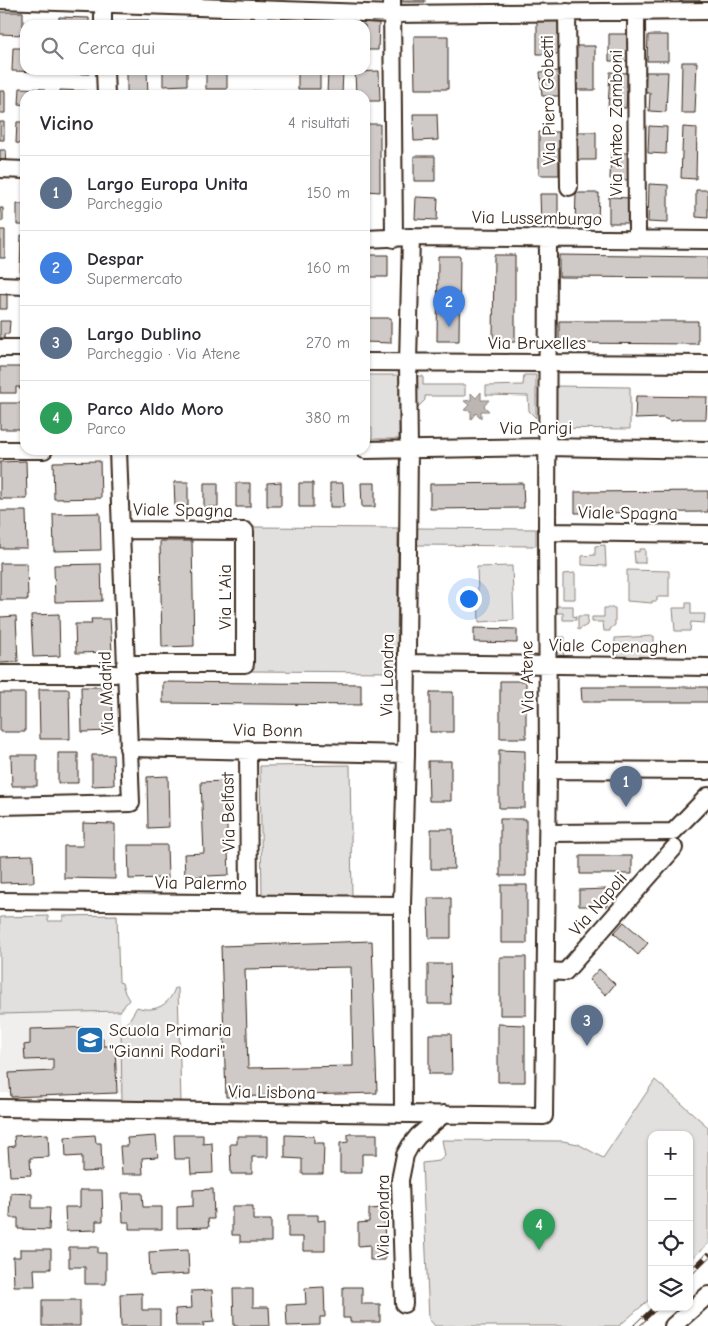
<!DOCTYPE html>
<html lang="it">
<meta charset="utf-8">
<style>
:root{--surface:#fff;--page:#f2f2f3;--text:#2b2b33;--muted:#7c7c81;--line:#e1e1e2;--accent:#d93025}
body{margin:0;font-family:"Comic Neue",sans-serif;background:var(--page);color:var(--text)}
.controls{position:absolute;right:15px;bottom:15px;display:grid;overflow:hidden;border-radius:10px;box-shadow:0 1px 4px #0004}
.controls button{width:45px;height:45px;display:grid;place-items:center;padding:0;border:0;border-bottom:1px solid var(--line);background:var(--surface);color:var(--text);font:25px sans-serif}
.you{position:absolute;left:468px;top:598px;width:18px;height:18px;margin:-12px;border:4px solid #fff;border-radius:50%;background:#1a73e8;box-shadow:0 0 0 8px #1a73e833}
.badge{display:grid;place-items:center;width:32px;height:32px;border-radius:50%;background:var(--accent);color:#fff;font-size:16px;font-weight:700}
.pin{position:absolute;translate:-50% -41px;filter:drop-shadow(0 1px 2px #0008)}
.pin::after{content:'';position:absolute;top:26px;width:18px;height:15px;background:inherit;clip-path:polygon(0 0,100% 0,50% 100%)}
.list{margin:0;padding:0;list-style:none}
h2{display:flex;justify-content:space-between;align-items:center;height:65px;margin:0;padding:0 20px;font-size:21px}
h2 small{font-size:16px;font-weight:400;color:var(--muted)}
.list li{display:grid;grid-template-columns:32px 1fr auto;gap:15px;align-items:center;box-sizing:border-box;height:75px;padding:0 20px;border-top:1px solid var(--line)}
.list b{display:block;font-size:19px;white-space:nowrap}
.list p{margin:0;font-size:16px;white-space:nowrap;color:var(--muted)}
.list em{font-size:16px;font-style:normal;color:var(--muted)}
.icon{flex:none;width:28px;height:28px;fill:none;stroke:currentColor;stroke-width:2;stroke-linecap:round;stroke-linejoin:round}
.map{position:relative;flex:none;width:708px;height:1326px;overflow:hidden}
.search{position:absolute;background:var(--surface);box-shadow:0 1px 4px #0004;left:20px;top:20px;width:350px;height:55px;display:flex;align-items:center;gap:12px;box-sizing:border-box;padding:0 18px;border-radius:15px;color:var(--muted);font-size:19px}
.panel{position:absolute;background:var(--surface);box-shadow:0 1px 4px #0004;left:20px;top:90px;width:350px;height:365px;border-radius:15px}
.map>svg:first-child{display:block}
.built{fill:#f1efee}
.green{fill:#e2e0de;stroke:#8e857e}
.water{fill:#bcb6b3;stroke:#887e77}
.building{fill:#cfcac7;stroke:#3b2a1e;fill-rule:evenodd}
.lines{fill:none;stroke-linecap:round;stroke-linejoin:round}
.minor-casing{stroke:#3b2a1e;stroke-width:20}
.minor{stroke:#fff;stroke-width:16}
.rail-casing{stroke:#3b2a1e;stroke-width:5.5}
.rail{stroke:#fff;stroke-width:4;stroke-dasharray:11;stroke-linecap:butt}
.labels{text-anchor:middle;stroke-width:4.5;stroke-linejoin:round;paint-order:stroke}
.street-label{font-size:18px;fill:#3b2a1e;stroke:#fff}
.poi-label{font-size:18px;fill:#3b2a1e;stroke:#fff;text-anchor:start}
</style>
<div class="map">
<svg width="708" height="1326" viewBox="0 0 708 1326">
<rect width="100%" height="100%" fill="#fff"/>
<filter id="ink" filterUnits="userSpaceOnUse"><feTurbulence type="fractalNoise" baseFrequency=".02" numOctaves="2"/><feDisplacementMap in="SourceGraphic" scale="10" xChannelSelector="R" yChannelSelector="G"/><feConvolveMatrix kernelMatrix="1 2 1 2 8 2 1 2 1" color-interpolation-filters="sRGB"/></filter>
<g filter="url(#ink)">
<!-- built -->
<path class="built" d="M175 988H178L181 1092 122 1105V1093L11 1097 10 1093H1L0 1014 120 1011 121 1025 128 1022 137 1007 152 1010 166 1003 173 995Z"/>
<!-- green -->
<path class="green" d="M365 375H399V439H372V428H365Z
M524 375H536V418L529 411 528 396 486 395V386L523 385Z
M416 376H423V385H465V396H425V400L416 409Z
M553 386 630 387V429L553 428Z
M250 527 398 528 397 672 250 671Z
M416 528 536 529V546L416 545Z
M605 545 606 566 582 565V556L595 555V546Z
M639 549H645V563H635L634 551 639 552Z
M512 566 514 620 479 622 477 567Z
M627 570 669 571V597H657V601H652V603L627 601Z
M575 573V599H563V574Z
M686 603H691V614H705L704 623 691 622 690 631H675L673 608H686Z
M554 606H573V616L576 617V620H563V613H554Z
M604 608H615V625L610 629V631H604L603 622H592V617H604Z
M578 616H588L587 625 578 630Z
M654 636V661H614L615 638Z
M553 637H565L563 662 555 663Z
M350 765 352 898 262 899 260 766Z
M117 915 119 982 122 983 125 993 129 1000 120 1011 0 1014V917L48 916V921H63V916Z
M175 988H178L181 1103 122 1105 121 1025 128 1022 137 1007C154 1013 169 1006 175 988Z
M655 1080 708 1127V1244L689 1261V1135H652V1297L619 1326H435L429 1319 422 1163 439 1161 445 1156 442 1140 563 1141 578 1144 603 1158Z"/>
<!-- water -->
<path class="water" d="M481 392V400H489L484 406 489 411H481V418L476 413 471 419V411L464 410 469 405 464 401 471 400V393L476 398Z"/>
<!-- building -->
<path class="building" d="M401 0H425V2H401Z
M680 0H700V6L680 5Z
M0 12H23V35L0 34Z
M245 15 281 16V25H245Z
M292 16 312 17V25H291Z
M59 17 89 18V25H59Z
M324 18 348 19V25H324Z
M127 20H148V25H127Z
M206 21H227V25H206Z
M537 21H561V54H537Z
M359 22 379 23 378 50H365V25H358Z
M609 34H628V61H609Z
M648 35H668V61H647Z
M414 36H448V89H415Z
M575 46H595V90H575Z
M13 48H25V70H44V72L12 71Z
M682 62H697L695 113H681Z
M60 70H89V74L60 73Z
M127 70H147L148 95H127Z
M163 70H187V85L163 86Z
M206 70H227V89H206Z
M298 70H320V89H298Z
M328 70H343L342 95H327Z
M379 71 380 101H365V95H356L355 72Z
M558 71 560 96H542L540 72Z
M610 72 628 73 626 108H608Z
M646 72H668L666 112 649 111 650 93H645Z
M20 88 44 89V95H25V105L19 104Z
M60 90 87 91V95H60Z
M0 91H5V113H0Z
M252 91 274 92V95H252Z
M413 114H437L438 140 414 141Z
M0 122H4V140H0Z
M17 122H25V144L16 143Z
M365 124H380V192L365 191Z
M649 126 667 127 666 154 648 153Z
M683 127 697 128 696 179 681 178Z
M539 132H559V175H539Z
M577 132H596V160H577Z
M0 150H6L5 166H0Z
M611 153H629V180L610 179Z
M414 156H435V181H414Z
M649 184 668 185V223L648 222Z
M696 190H708V218L696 217Z
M576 193H599L598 223H575Z
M540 194H558V224H541Z
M416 197 438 198 437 220 415 219Z
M609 197 630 198 629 223H609Z
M17 204H25V225H17Z
M0 208H3V221H0Z
M0 230H5V258H0Z
M21 235 25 236V277H20Z
M365 255H388V277H365Z
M494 255H515V342H493Z
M559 255 708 257V278L559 277Z
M438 256H460L459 341H437Z
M0 292H7V309H0Z
M365 318H391V343L365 342Z
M0 321H10L9 334H4V338H0Z
M559 321H698V344L559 343Z
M21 364H25V389H19L20 387H16V393H0V367H21Z
M636 396 707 397 706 419H679L671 421 663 418 635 419Z
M0 403H24V429H0Z
M26 461 27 499H0V462Z
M100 461 101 498 54 499 53 462Z
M174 482H188V506H175Z
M281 482V506H267V483Z
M204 483H218V507H204Z
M236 483H250V507H236Z
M299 483H313V507H299Z
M330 483H343L344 507H330Z
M361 483H375V507H362Z
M523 483 524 508 430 509V484Z
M708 491V512L575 513V492Z
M0 511H26L27 548H0Z
M100 513 101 550 54 551 53 514Z
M160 541H192L194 646 162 647Z
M0 563H27L28 600H0Z
M101 564 102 601 55 602 54 565Z
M59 614 60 656 33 657 31 615Z
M16 616 18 662 0 663V617Z
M91 619H110L112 652 76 653 75 624H92Z
M474 628 517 629V643L474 642Z
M500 681H526V738H500Z
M163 682 361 684V705L163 703Z
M81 687H112L113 731 82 732Z
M581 687H708V702H582Z
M39 689H69L70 739H40Z
M430 692H453V732H430Z
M0 693H25V732H0Z
M499 750 525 751V808H499Z
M58 753H78V783H58Z
M11 755H37V786H12Z
M92 755H113L114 785 92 786Z
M428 761H451V801H429Z
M168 776 169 827 148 828 147 777Z
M225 781 229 875 185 877 184 854 204 853 201 782Z
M500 819H526V876H500Z
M83 823 115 824V879L64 878V846H83Z
M431 829H453L454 869H431Z
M128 845H167L168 878 129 879Z
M33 855 34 882 0 883V856Z
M580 856H632V874H580Z
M501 885H527V943H501Z
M606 889 607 906H579V890Z
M428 898H451V938H429Z
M624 922 648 943 638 955 614 933Z
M372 941 377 1093 226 1097 221 946ZM351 967 353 1066 248 1068 245 969Z
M500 957H526V1015H500Z
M428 964H450L451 1004H428Z
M599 969 615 984 606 995 589 980Z
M498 1024 525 1025V1082H498Z
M97 1027V1038H103V1046H115L117 1093 11 1097 9 1073 53 1071V1059L25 1060 24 1045 30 1044V1029Z
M429 1034H451L452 1074H429Z
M48 1134 49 1157 30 1158 31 1175 10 1176 8 1147 15 1146 14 1136Z
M348 1134H377V1154H362V1173H340V1143L348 1142Z
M95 1135 96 1143H101L102 1171 82 1172V1156L66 1157 65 1137Z
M174 1135H203V1144L212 1143 213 1173 191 1174 190 1159H175Z
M285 1135 314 1136V1143H324L323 1174H302V1159L285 1158Z
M156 1136 158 1157 142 1158 143 1174H122L120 1146H128L127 1138Z
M237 1136H268V1157H252V1174H231L230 1144H237Z
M213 1189 214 1219H208L209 1227 177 1228V1207L193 1206V1190Z
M80 1190H102L103 1221H96V1230L66 1231 65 1207H80Z
M11 1193 32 1194V1208H50L49 1230 18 1229V1218H10Z
M122 1193H142L143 1207H162V1229H129V1222H123Z
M232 1206H253V1220H271V1242H240V1235H232Z
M384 1208 385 1260H370V1245L358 1246V1223L369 1222V1209Z
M288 1215H318V1221L325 1220V1251H303V1237H288Z
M69 1247H98V1253H106V1284H85V1267H69Z
M20 1249H51V1269H34L35 1286H14L13 1257H20Z
M188 1250 189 1274 150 1276 149 1252Z
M324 1287 325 1317H320V1325L287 1326 286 1305 306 1304 305 1288Z
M343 1287H362V1304H380V1322H350V1318H343Z
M233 1289H253V1307H269L270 1326H234Z
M212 1290 214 1322 203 1323 204 1326H176L175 1309 192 1308 191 1291Z
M142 1293V1310H160V1326H121L120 1294Z
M42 1300H80V1326H42Z"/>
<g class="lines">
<!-- minor casing -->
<g class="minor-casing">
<path id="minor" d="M0 0 393 14 708 11
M103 0V25
M392 0 394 239
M567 12 569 187
M636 12 637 234
M105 70 106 95
M0 169 25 170
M365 239 411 237 708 240
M0 285 25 286
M0 348H25
M365 362 708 364
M0 450H44
M365 450 547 447 708 450
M121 530 245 531V664H125
M547 532 708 534
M407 663 708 667
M0 674H115
M128 748 406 754
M248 749 249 904
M548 770 708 771
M0 806 131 803 118 450
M548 833 673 832 708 796
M0 901 402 905
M546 971 565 972 674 848
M0 1108 544 1116 548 770 547 532 548 238
M403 1114 402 905 406 754 409 450 408 363 411 237
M404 1304 400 1180 405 1155 410 1146 418 1136 444 1114
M673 1326 708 1295"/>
</g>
<!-- minor -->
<use href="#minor" class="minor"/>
<!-- rail casing -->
<g class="rail-casing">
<path id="rail" d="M689 1274 708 1255
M636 1326 656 1307"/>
</g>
<!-- rail -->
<use href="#rail" class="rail"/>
</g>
</g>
<!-- icons -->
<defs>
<g id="school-square" transform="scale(1.4375)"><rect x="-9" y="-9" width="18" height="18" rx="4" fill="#1f6fb2" stroke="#fff"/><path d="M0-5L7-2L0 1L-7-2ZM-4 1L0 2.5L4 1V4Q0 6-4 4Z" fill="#fff"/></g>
</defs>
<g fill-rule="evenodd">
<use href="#school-square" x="90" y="1040"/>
</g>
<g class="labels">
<!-- street labels -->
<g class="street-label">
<text transform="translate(548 100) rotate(-91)" y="6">Via Piero Gobetti</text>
<text transform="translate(616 123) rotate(-90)" y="6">Via Anteo Zamboni</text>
<text transform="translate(537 218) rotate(1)" y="6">Via Lussemburgo</text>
<text x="537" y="349">Via Bruxelles</text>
<text x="536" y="434">Via Parigi</text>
<text transform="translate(183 510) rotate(1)" y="6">Viale Spagna</text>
<text transform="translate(628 513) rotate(1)" y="6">Viale Spagna</text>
<text transform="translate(225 597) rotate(-90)" y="6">Via L'Aia</text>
<text transform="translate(618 646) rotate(1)" y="6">Viale Copenaghen</text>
<text transform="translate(387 675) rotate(-89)" y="6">Via Londra</text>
<text transform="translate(527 677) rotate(-91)" y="6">Via Atene</text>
<text transform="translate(106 693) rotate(-92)" y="6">Via Madrid</text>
<text transform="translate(268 730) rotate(1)" y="6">Via Bonn</text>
<text transform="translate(228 812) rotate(-91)" y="6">Via Belfast</text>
<text transform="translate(201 883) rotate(1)" y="6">Via Palermo</text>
<text transform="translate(598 904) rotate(-49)" y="6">Via Napoli</text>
<text transform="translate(272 1092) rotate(1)" y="6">Via Lisbona</text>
<text transform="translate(383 1216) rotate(-90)" y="6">Via Londra</text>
</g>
<!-- poi labels -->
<g class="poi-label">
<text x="109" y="1036">Scuola Primaria<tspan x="109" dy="21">"Gianni Rodari"</tspan></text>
</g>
</g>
</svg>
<div class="controls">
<button>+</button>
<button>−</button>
<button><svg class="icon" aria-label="locate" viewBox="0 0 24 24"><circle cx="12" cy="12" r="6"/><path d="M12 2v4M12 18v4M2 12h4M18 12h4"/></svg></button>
<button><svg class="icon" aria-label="layers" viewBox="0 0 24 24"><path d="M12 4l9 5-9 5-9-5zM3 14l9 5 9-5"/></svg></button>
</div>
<div class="you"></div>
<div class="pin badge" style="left:626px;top:807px;background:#5c6f8a">1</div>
<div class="pin badge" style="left:449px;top:327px;background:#3f7fe0">2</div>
<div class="pin badge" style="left:587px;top:1046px;background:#5c6f8a">3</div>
<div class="pin badge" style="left:539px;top:1250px;background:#2e9e5b">4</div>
<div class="search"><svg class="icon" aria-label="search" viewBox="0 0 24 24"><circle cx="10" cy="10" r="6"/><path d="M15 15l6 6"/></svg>Cerca qui</div>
<section class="panel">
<h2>Vicino<small>4 risultati</small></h2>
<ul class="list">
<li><span class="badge" style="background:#5c6f8a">1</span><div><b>Largo Europa Unita</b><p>Parcheggio</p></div><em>150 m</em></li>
<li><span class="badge" style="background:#3f7fe0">2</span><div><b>Despar</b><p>Supermercato</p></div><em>160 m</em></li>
<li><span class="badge" style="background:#5c6f8a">3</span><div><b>Largo Dublino</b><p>Parcheggio · Via Atene</p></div><em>270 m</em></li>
<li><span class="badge" style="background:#2e9e5b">4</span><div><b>Parco Aldo Moro</b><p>Parco</p></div><em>380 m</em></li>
</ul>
</section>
</div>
